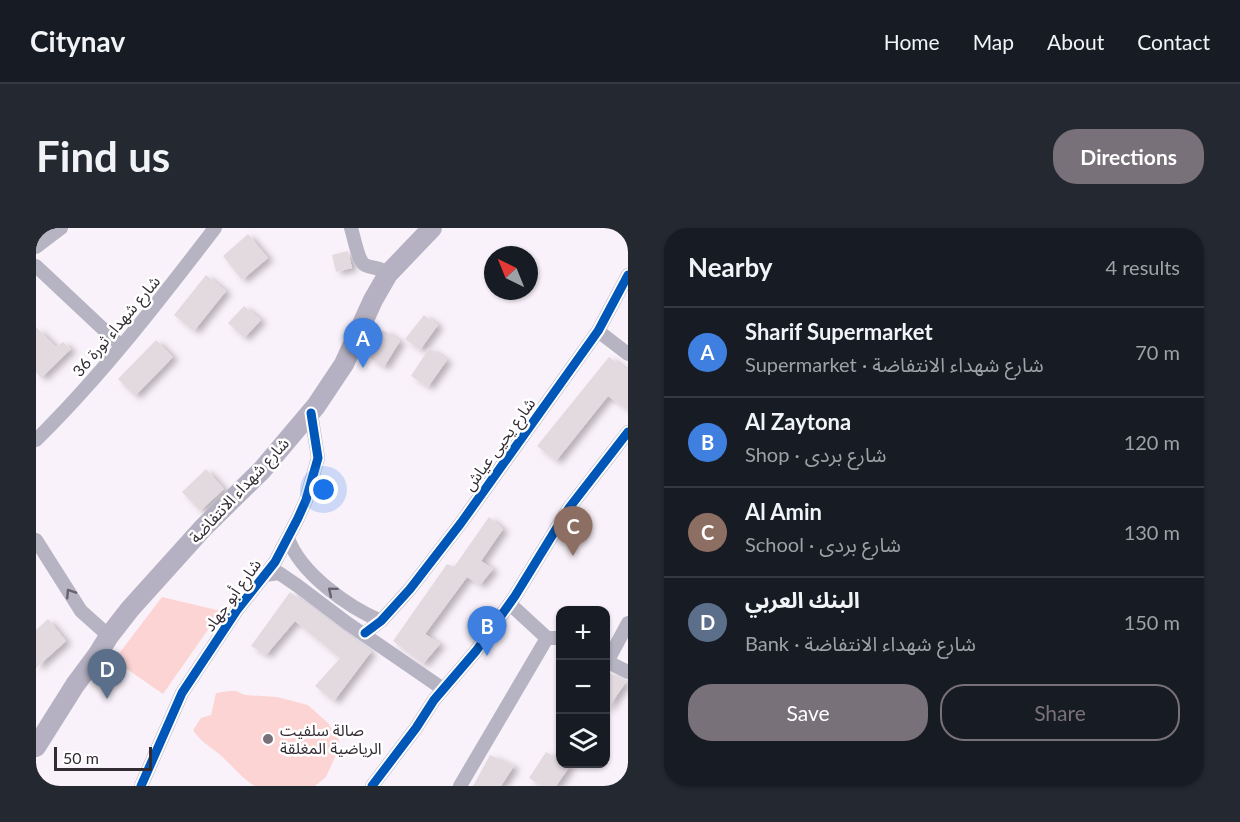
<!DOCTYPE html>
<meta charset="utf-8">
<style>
:root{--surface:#171b24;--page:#242831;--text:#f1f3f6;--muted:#9ea1a6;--line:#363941;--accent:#797179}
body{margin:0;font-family:Lato,"Noto Sans Arabic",sans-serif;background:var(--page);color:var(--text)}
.controls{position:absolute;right:18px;bottom:18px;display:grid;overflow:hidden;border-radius:12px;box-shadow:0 2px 4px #0004}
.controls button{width:54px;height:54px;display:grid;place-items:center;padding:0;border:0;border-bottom:2px solid var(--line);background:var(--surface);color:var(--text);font:30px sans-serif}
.compass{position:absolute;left:448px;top:18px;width:54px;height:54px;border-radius:50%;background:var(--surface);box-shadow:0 2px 4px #0004;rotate:317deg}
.scale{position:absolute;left:18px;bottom:15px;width:98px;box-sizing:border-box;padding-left:6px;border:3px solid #332c33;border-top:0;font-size:16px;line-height:21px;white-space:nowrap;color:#332c33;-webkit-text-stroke:4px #fff;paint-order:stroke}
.you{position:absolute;left:288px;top:262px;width:21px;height:21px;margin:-15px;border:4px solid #fff;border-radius:50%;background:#1a73e8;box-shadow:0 0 0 9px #1a73e833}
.badge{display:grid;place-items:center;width:39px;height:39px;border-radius:50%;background:var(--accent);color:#fff;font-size:20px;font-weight:700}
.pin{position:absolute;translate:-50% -50px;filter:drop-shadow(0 2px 3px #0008)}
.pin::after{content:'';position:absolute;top:32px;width:21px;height:18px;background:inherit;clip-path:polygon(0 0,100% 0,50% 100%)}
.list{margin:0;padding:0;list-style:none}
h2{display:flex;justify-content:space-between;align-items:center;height:78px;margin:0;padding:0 24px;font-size:26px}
h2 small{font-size:20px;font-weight:400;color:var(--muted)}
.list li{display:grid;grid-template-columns:39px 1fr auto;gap:18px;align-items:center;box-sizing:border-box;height:90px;padding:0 24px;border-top:2px solid var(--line)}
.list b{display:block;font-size:22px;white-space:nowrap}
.list p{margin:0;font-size:20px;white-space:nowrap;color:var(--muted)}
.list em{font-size:20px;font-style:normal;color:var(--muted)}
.actions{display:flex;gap:12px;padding:18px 24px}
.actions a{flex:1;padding:14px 0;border:2px solid var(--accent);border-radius:24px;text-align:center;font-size:21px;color:var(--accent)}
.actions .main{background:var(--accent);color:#fff}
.icon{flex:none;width:33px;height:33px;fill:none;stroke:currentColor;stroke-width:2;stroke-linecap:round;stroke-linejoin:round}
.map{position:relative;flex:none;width:592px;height:558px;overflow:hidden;border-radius:24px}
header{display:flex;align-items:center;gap:36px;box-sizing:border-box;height:84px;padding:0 30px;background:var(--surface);border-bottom:2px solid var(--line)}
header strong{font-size:28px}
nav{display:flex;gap:33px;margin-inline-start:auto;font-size:21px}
.intro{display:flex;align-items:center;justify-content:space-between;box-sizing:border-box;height:144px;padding:0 36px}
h1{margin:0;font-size:42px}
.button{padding:15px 27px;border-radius:24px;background:var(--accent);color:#fff;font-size:21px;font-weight:700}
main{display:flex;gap:36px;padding:0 36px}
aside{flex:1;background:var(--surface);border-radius:24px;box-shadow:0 2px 4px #0004}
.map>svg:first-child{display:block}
.green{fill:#fcd4d4}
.building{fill:#e3dae0;filter:url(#shadow)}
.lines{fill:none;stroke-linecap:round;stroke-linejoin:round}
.minor{stroke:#b6b3c2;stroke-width:14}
.secondary{stroke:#b5b1c2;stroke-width:20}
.cycleway-casing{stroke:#fff;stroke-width:13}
.cycleway{stroke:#0057b8;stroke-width:9}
.oneway{stroke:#67626c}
.poi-dot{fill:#797179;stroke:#fff;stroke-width:2}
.labels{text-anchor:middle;stroke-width:5;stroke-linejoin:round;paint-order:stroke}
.street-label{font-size:16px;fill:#332c33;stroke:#fff}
.poi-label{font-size:16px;fill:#332c33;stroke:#fff;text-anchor:start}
</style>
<header>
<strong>Citynav</strong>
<nav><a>Home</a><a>Map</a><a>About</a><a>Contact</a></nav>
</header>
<div class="intro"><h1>Find us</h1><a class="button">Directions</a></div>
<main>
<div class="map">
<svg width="592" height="558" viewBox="0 0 592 558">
<defs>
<filter id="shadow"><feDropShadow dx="5.5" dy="3" stdDeviation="3" flood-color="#0004"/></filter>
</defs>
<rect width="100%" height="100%" fill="#faf2fa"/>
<!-- green -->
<path class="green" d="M126 369 185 383 127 466 78 432Z
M193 463H200L209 467 241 469 272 477 292 495 303 512 300 527 290 549 279 558H219C205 550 195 536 182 525 173 518 163 512 157 502L165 490 175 487 180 465Z"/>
<!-- building -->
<path class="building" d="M212 6 232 30 206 52 187 28Z
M312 23 316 40 300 44 296 27Z
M170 47 190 63 158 103 138 87Z
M208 78 225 92 208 110 192 95Z
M388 87 402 97 384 122 369 111Z
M0 99 20 119 27 114 35 121 5 150 0 144Z
M347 102 364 113 348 139 331 128Z
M120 112 137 129 99 168 82 151Z
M393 120 411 132 392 159 375 148Z
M573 129 592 143V182L572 168 520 233 501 218Z
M170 241 188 261 164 283 146 264Z
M453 289 467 301 445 333 457 341 444 357 431 349 389 406 404 416 387 436 357 413 411 336 418 339Z
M254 364 335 424 298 473 279 458 304 430 259 393 230 427 215 418Z
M12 391 30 413 0 440V402Z
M570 443 590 454 570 483Z
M510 524 525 532V536L534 538 520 558H506L493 550Z
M454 527 478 538 465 558H437Z"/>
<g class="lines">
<!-- minor -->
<path class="minor" d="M315 0C318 9 322 33 329 37 339 42 341 37 352 46
M0 19 25 0
M0 38 82 115
M562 103 592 126
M0 212C66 147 123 73 179 0
M252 310C264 345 312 379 345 393
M0 312 45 383 73 408
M229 347 243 345 262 358 311 395 407 461
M474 376 511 410H524
M329 405 345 393 374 361 425 295 562 103 592 47
M570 433 592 444
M571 434 592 395
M105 558 146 465 201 382 239 334 262 290 270 272 282 230 275 185
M336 558 380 500 398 472 440 423 479 368 533 280 592 204
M424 558 511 410"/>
<!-- secondary -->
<path class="secondary" d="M0 519 39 457 62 426 73 408 94 381 167 300 226 242 280 178 308 136 337 72 352 46 396 0"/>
<!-- cycleway casing -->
<g class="cycleway-casing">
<path id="cycleway" d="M329 405 345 393 374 361 425 295 562 103 592 47
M105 558 146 465 201 382 239 334 262 290 270 272 282 230 275 185
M336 558 380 500 398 472 440 423 479 368 533 280 592 204"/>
</g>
<!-- cycleway -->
<use href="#cycleway" class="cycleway"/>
</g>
<!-- one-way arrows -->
<defs><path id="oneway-chevron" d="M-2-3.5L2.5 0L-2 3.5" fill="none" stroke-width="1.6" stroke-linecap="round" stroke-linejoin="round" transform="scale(1.5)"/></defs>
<g class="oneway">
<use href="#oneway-chevron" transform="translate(296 363) rotate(-140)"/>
<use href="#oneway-chevron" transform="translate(34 365) rotate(-123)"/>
</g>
<!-- markers -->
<circle class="poi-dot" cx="232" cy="511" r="6"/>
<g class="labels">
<!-- street labels -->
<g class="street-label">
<text transform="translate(80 98) rotate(-50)" y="6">شارع شهداء ثورة 36</text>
<text transform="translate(463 216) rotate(-54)" y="6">شارع يحيى عياش</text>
<text transform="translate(203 262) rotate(-47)" y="6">شارع شهداء الانتفاضة</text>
<text transform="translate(196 367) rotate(-54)" y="6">شارع أبو جهاد</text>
</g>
<!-- poi labels -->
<g class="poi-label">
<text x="244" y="508">صالة سلفيت<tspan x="244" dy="18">الرياضية المغلقة</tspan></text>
</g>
</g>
</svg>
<div class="controls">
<button>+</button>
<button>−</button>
<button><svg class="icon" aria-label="layers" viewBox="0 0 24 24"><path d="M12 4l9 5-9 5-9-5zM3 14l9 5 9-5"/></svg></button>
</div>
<svg class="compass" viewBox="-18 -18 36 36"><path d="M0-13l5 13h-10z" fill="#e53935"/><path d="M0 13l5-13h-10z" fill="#9ea1a6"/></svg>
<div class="scale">50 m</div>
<div class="you"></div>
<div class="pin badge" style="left:327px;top:140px;background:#3f7fe0">A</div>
<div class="pin badge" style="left:451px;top:428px;background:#3f7fe0">B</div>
<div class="pin badge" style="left:537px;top:328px;background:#8d6e63">C</div>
<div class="pin badge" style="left:71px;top:471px;background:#5c6f8a">D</div>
</div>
<aside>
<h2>Nearby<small>4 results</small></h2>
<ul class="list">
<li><span class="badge" style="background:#3f7fe0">A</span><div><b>Sharif Supermarket</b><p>Supermarket · شارع شهداء الانتفاضة</p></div><em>70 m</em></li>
<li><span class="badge" style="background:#3f7fe0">B</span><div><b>Al Zaytona</b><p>Shop · شارع بردى</p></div><em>120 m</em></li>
<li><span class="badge" style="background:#8d6e63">C</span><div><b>Al Amin</b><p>School · شارع بردى</p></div><em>130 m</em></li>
<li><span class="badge" style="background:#5c6f8a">D</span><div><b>البنك العربي</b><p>Bank · شارع شهداء الانتفاضة</p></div><em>150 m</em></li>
</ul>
<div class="actions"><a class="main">Save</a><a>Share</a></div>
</aside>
</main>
